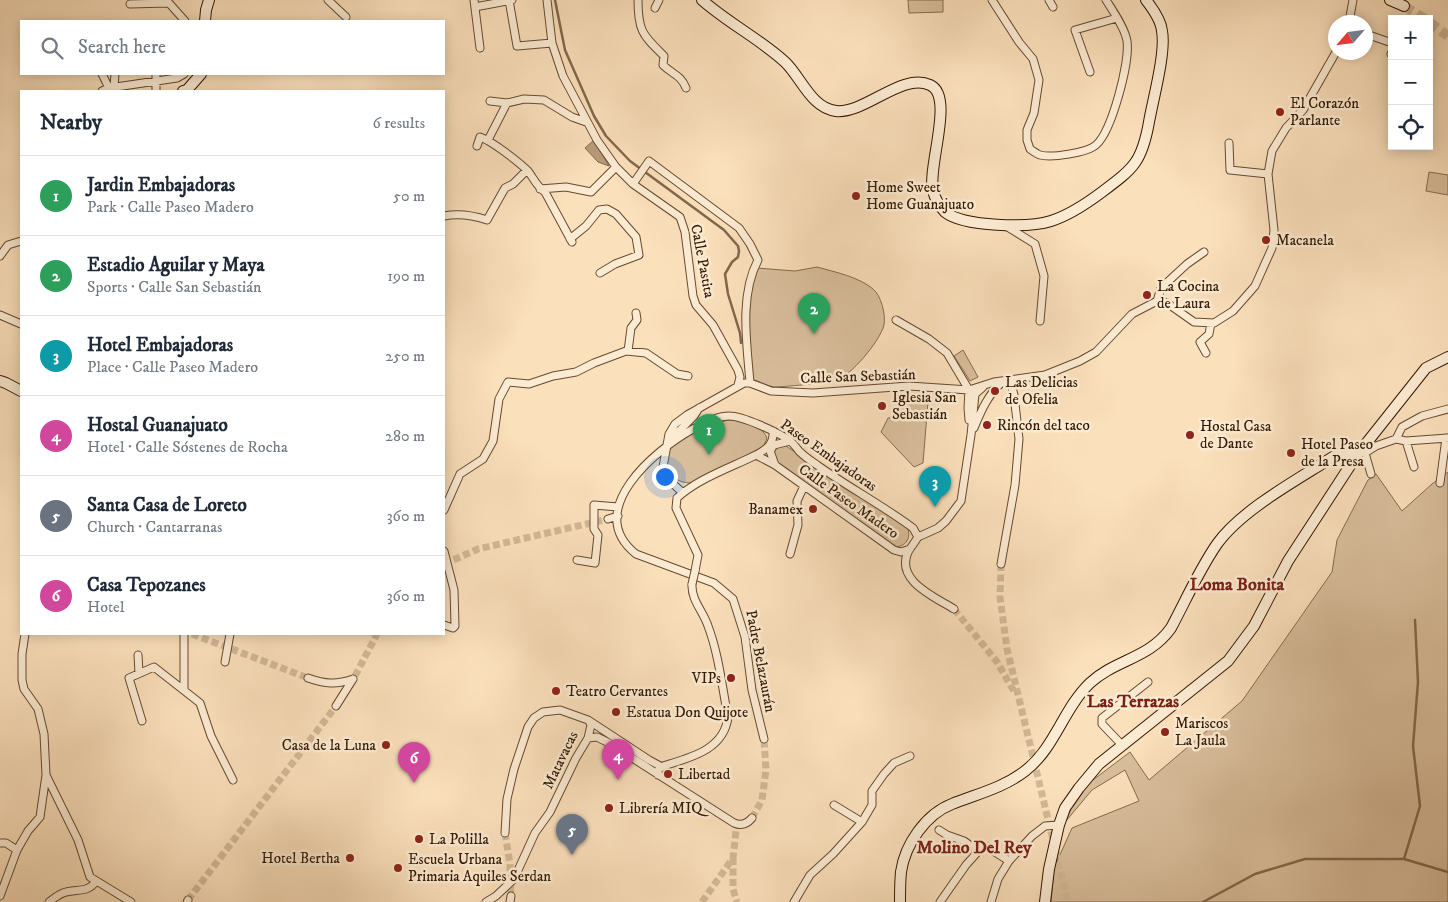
<!DOCTYPE html>
<meta charset="utf-8">
<style>
:root{--surface:#fff;--page:#f2f2f3;--text:#1f2937;--muted:#747a83;--line:#e0e1e3;--accent:#0b8043}
body{margin:0;font-family:"IM FELL DW Pica",serif;background:var(--page);color:var(--text)}
.controls{position:absolute;right:15px;top:15px;display:grid;overflow:hidden;border-radius:0px;box-shadow:0 2px 12px #0003}
.controls button{width:45px;height:45px;display:grid;place-items:center;padding:0;border:0;border-bottom:1px solid var(--line);background:var(--surface);color:var(--text);font:25px sans-serif}
.compass{position:absolute;left:1328px;top:15px;width:45px;height:45px;border-radius:50%;background:var(--surface);box-shadow:0 2px 12px #0003;rotate:242deg}
.you{position:absolute;left:664px;top:476px;width:18px;height:18px;margin:-12px;border:4px solid #fff;border-radius:50%;background:#1a73e8;box-shadow:0 0 0 8px #1a73e833}
.badge{display:grid;place-items:center;width:32px;height:32px;border-radius:50%;background:var(--accent);color:#fff;font-size:16px;font-weight:700}
.pin{position:absolute;translate:-50% -41px;filter:drop-shadow(0 1px 2px #0008)}
.pin::after{content:'';position:absolute;top:26px;width:18px;height:15px;background:inherit;clip-path:polygon(0 0,100% 0,50% 100%)}
.list{margin:0;padding:0;list-style:none}
h2{display:flex;justify-content:space-between;align-items:center;height:65px;margin:0;padding:0 20px;font-size:21px}
h2 small{font-size:16px;font-weight:400;color:var(--muted)}
.list li{display:grid;grid-template-columns:32px 1fr auto;gap:15px;align-items:center;box-sizing:border-box;height:80px;padding:0 20px;border-top:1px solid var(--line)}
.list b{display:block;font-size:19px;white-space:nowrap}
.list p{margin:0;font-size:16px;white-space:nowrap;color:var(--muted)}
.list em{font-size:16px;font-style:normal;color:var(--muted)}
.icon{flex:none;width:28px;height:28px;fill:none;stroke:currentColor;stroke-width:2;stroke-linecap:round;stroke-linejoin:round}
.map{position:relative;flex:none;width:1448px;height:902px;overflow:hidden}
.search{position:absolute;background:var(--surface);box-shadow:0 2px 12px #0003;left:20px;top:20px;width:425px;height:55px;display:flex;align-items:center;gap:12px;box-sizing:border-box;padding:0 18px;border-radius:0px;color:var(--muted);font-size:19px}
.panel{position:absolute;background:var(--surface);box-shadow:0 2px 12px #0003;left:20px;top:90px;width:425px;height:545px;border-radius:0px}
.map>svg:first-child{display:block}
.green{fill:#d9be9c;stroke:#866b4e}
.water{fill:#b79c7c;stroke:#82674b}
.lines{fill:none;stroke-linecap:round;stroke-linejoin:round}
.stream{stroke:#82674b;stroke-width:2.5}
.street-tunnel{stroke:#d3b897;stroke-width:7;stroke-dasharray:7 3.5;stroke-linecap:butt}
.secondary-tunnel{stroke:#d3b897;stroke-width:10;stroke-dasharray:10 5;stroke-linecap:butt}
.street-casing{stroke:#654a30;stroke-width:9}
.secondary-casing{stroke:#331801;stroke-width:12}
.street{stroke:#fcebd3;stroke-width:7}
.secondary{stroke:#fcebd3;stroke-width:10}
.street-bridge-casing{stroke:#654a30;stroke-width:9;stroke-linecap:butt}
.street-bridge{stroke:#fcebd3;stroke-width:7}
.poi-dot{fill:#8f2418;stroke:#fcebd3;stroke-width:2}
.labels{text-anchor:middle;stroke-width:5;stroke-linejoin:round;paint-order:stroke}
.poi-label{font-size:15px;fill:#331801;stroke:#fcebd3;text-anchor:start}
.street-label{font-size:15px;fill:#331801;stroke:#fcebd3}
.quarter-label{font-size:18px;font-weight:bold;fill:#7a1f14;stroke:#fcebd3}
</style>
<div class="map">
<svg width="1448" height="902" viewBox="0 0 1448 902">
<rect width="100%" height="100%" fill="#fbe0bc"/>
<filter id="stains"><feTurbulence type="fractalNoise" baseFrequency=".004" numOctaves="4"/><feColorMatrix values="0 0 0 0 .2 0 0 0 0 .09 0 0 0 0 .02 0 0 0 .5 -.17"/></filter>
<radialGradient id="worn" r=".72"><stop offset=".6" stop-color="#630" stop-opacity="0"/><stop offset="1" stop-color="#630" stop-opacity=".3"/></radialGradient>
<!-- green -->
<path class="green" d="M908 0H943V12L909 13Z
M1429 172 1448 175V195L1426 191Z
M817 267C835 272 859 277 873 289 881 295 886 315 884 325 880 341 851 376 835 381 828 383 781 387 774 387 767 386 759 381 752 379L749 348 750 292 757 268 795 271Z
M963 350 978 377 970 381 954 356Z
M922 396 928 402 923 463 914 467 881 432 888 418H890L906 397Z
M729 420C741 420 763 426 767 438L764 446 694 483C678 484 665 475 667 459 668 453 669 449 673 445 681 439 694 430 703 426 711 423 721 422 729 420Z
M786 446 907 526C912 538 906 547 894 547L776 463C774 456 772 451 779 447Z
M1448 472V902H1051L1054 868 1072 828 1139 801 1125 770 1092 790 1066 821 1075 799 1085 786 1130 752 1149 780 1242 701 1332 572 1337 540 1368 480 1376 474 1402 511 1432 484Z"/>
<!-- water -->
<path class="water" d="M594 140 609 166 598 162 585 148Z"/>
<g class="lines">
<!-- stream -->
<path class="stream" d="M555 0 565 50 594 116 606 136 630 161 724 230 738 246 739 251 738 257 732 262 725 274 728 294 740 333 741 343
M1404 859 1420 806 1413 746 1418 682 1415 620
M1203 902 1255 874 1305 859H1404L1448 872"/>
<!-- street-tunnel -->
<path class="street-tunnel" d="M444 564 478 549 608 519
M1001 564 1000 597 1007 649 1068 902
M954 609 997 662 1015 693
M192 634 308 678
M355 676 377 634
M752 818 762 800 766 770 764 739
M505 833 510 864 511 896
M733 858V889L737 902
M188 900 336 706
M702 902 733 858 736 831"/>
<!-- secondary-tunnel -->
<path class="secondary-tunnel" d="M1404 6 1425 19
M1429 22 1448 36"/>
<!-- street casing -->
<g class="street-casing">
<path id="street" d="M328 0 346 17
M474 0 480 48
M509 0 517 46 552 43
M547 0 552 43 563 76 597 140 616 167 633 184 680 217 685 232 693 296 696 305 713 325 738 370 740 377 738 385
M638 0C638 32 643 35 664 56L663 65C672 74 681 75 686 88
M992 0 1019 42 1033 59 1039 80 1034 113 1027 130V140L1030 149C1033 151 1037 154 1040 155 1051 158 1087 153 1096 145 1112 131 1130 62 1127 41 1125 28 1113 11 1106 0
M1049 0 1053 7
M130 4 169 3 185 21
M475 7 512 0
M655 8 659 0
M1349 22 1353 0
M1366 34 1392 43
M1391 54 1392 52
M1090 72 1075 30 1117 18
M102 74 109 88
M156 74V91
M114 87 115 74
M102 91 109 88 177 78 184 74
M490 101 507 103 524 99 544 100 572 117 586 122
M488 140 507 103
M1229 143 1230 170 1268 174
M477 146 480 137C492 141 519 162 528 171 534 179 537 187 545 192L572 242
M633 184 649 161 739 228 750 244 758 260C739 296 747 344 750 383
M540 189 566 187 591 192 616 167
M444 216C459 213 472 215 487 220L505 188 513 184 527 170
M1006 226 1035 244 1044 276 1040 321
M570 239 586 226 599 210 607 209 616 214 636 237 639 255 615 264 600 273
M0 256 8 245 21 241
M1157 301 1161 288 1187 264 1204 252
M0 315 21 324
M896 320 929 339 947 353 969 390
M628 351 631 328 637 320 636 313
M1206 353 1200 342 1209 334 1211 323
M969 390 968 408 969 420
M974 428C981 411 989 392 1004 381
M1396 439 1402 427 1422 416 1448 409
M669 441 694 416 699 408
M1406 441 1414 467
M1360 451 1365 453 1376 446 1396 439 1406 441 1448 438
M1365 453 1371 474
M756 455C767 449 774 444 773 431
M775 465 770 451 774 445 790 441
M1440 483 1446 438
M683 493 671 482 663 467 669 434 675 424 687 415 744 383H750L771 391 813 393 909 386 969 390 994 382 1045 375 1080 361 1096 352 1132 314 1157 301 1167 303 1194 322 1214 323 1233 311 1255 286 1272 248 1274 230 1268 174 1272 151 1286 128 1303 110 1336 52
M677 498C697 479 732 467 756 455L775 465 894 550 901 552 910 549
M677 498 676 508 698 555 695 571
M444 510 460 474 483 459 493 441 499 399 508 382 529 384 553 376 576 372 594 363 626 351 646 353 677 374 688 376
M608 519 618 516
M918 537 938 528 946 521 961 501 971 435 975 394 983 387
M918 537C915 542 912 546 909 550 893 580 935 597 954 609
M444 551 454 590 455 626 453 628 444 625
M790 554 798 525 797 501 804 486
M577 560 595 563 598 535 594 529V505L618 507
M1001 564 1015 485 1019 439 1014 395 1010 380
M25 634 22 654V680L24 689 38 709 44 734 46 775 78 840 90 877 131 902
M138 655 139 673
M225 662 230 634
M308 678C325 684 336 685 353 679
M184 689V634
M336 706 353 679
M142 721 129 678 154 667 200 703 211 736 233 780
M588 738 597 737 609 743 734 823C741 826 747 824 752 818
M764 739 752 690 745 637 733 599 714 583 636 554C582 511 655 450 693 429 704 424 716 416 729 416 743 416 777 432 789 440 793 443 796 447 799 451 804 456 811 461 817 465 848 487 882 505 913 528L918 537
M1122 745 1102 724V718L1148 682
M658 775V771L660 767C688 758 724 751 728 717 722 687 719 655 708 626 703 611 691 600 692 584
M834 805 862 822
M939 830 947 835 964 841 978 851
M505 833 507 799 514 769 528 727 534 718 543 712 560 710 588 720 649 760 662 767
M0 843H6L17 850
M0 896 17 850 28 831 40 817 46 775
M49 902C53 899 58 895 63 893 75 888 88 894 96 881
M187 902 188 900
M486 902 496 896 514 879 535 833 550 812 576 758 588 738 591 725 589 721
M510 902 511 896
M794 902 810 875 833 854 862 822 872 805V791L884 774 894 763 910 756
M940 902 966 865 984 845 1009 861
M991 902 998 879 1009 861 1032 836 1045 826 1059 825"/>
</g>
<!-- secondary casing -->
<g class="secondary-casing">
<path id="secondary" d="M702 0C728 23 760 39 785 62 801 77 811 108 836 111 865 114 902 72 930 85 955 96 927 167 933 191 935 198 940 207 945 212 964 227 1029 228 1051 221 1070 215 1086 204 1102 192 1134 168 1142 162 1149 122 1153 99 1166 53 1162 31 1161 20 1153 9 1146 0
M1390 0 1404 6
M205 21 206 10 209 0
M183 91 187 90 201 74
M0 381 6 383 21 391
M900 902C900 892 900 882 901 872 905 844 926 814 952 804 977 794 1003 788 1025 771 1055 748 1063 709 1090 683 1116 659 1149 659 1171 628 1186 600 1199 570 1217 544 1242 509 1299 479 1336 455L1344 453 1357 455 1426 368 1448 357
M1045 902 1049 869 1059 825 1065 808 1079 788 1099 764 1228 661 1254 626 1288 561 1357 455"/>
</g>
<!-- street -->
<use href="#street" class="street"/>
<!-- secondary -->
<use href="#secondary" class="secondary"/>
<!-- street-bridge casing -->
<g class="street-bridge-casing">
<path id="street-bridge" d="M692 584 695 571"/>
</g>
<!-- street-bridge -->
<use href="#street-bridge" class="street-bridge"/>
</g>
<!-- markers -->
<g class="poi-dot">
<circle cx="1280" cy="112" r="5"/>
<circle cx="856" cy="196" r="5"/>
<circle cx="1266" cy="240" r="5"/>
<circle cx="1147" cy="295" r="5"/>
<circle cx="995" cy="391" r="5"/>
<circle cx="882" cy="406" r="5"/>
<circle cx="987" cy="425" r="5"/>
<circle cx="1190" cy="435" r="5"/>
<circle cx="1291" cy="453" r="5"/>
<circle cx="813" cy="509" r="5"/>
<circle cx="731" cy="678" r="5"/>
<circle cx="556" cy="691" r="5"/>
<circle cx="616" cy="712" r="5"/>
<circle cx="1165" cy="732" r="5"/>
<circle cx="386" cy="745" r="5"/>
<circle cx="668" cy="774" r="5"/>
<circle cx="609" cy="808" r="5"/>
<circle cx="419" cy="839" r="5"/>
<circle cx="350" cy="858" r="5"/>
<circle cx="398" cy="868" r="5"/>
</g>
<g class="labels">
<!-- poi labels -->
<g class="poi-label">
<text x="1290" y="108">El Corazón<tspan x="1290" dy="17">Parlante</tspan></text>
<text x="866" y="192">Home Sweet<tspan x="866" dy="17">Home Guanajuato</tspan></text>
<text x="1276" y="245">Macanela</text>
<text x="1157" y="291">La Cocina<tspan x="1157" dy="17">de Laura</tspan></text>
<text x="1005" y="387">Las Delicias<tspan x="1005" dy="17">de Ofelia</tspan></text>
<text x="892" y="402">Iglesia San<tspan x="892" dy="17">Sebastián</tspan></text>
<text x="997" y="430">Rincón del taco</text>
<text x="1200" y="431">Hostal Casa<tspan x="1200" dy="17">de Dante</tspan></text>
<text x="1301" y="449">Hotel Paseo<tspan x="1301" dy="17">de la Presa</tspan></text>
<text x="803" y="514" text-anchor="end">Banamex</text>
<text x="721" y="683" text-anchor="end">VIPs</text>
<text x="566" y="696">Teatro Cervantes</text>
<text x="626" y="717">Estatua Don Quijote</text>
<text x="1175" y="728">Mariscos<tspan x="1175" dy="17">La Jaula</tspan></text>
<text x="376" y="750" text-anchor="end">Casa de la Luna</text>
<text x="678" y="779">Libertad</text>
<text x="619" y="813">Librería MIQ</text>
<text x="429" y="844">La Polilla</text>
<text x="340" y="863" text-anchor="end">Hotel Bertha</text>
<text x="408" y="864">Escuela Urbana<tspan x="408" dy="17">Primaria Aquiles Serdan</tspan></text>
</g>
<!-- street labels -->
<g class="street-label">
<text transform="translate(703 261) rotate(79)" y="5">Calle Pastita</text>
<text transform="translate(858 376) rotate(-2)" y="5">Calle San Sebastián</text>
<text transform="translate(829 455) rotate(35)" y="5">Paseo Embajadoras</text>
<text transform="translate(849 501) rotate(35)" y="5">Calle Paseo Madero</text>
<text transform="translate(761 661) rotate(79)" y="5">Padre Belazaurán</text>
<text transform="translate(560 760) rotate(-64)" y="5">Matavacas</text>
</g>
<!-- quarter labels -->
<g class="quarter-label">
<text x="1237" y="590">Loma Bonita</text>
<text x="1133" y="707">Las Terrazas</text>
<text x="974" y="853">Molino Del Rey</text>
</g>
</g>
<rect width="100%" height="100%" filter="url(#stains)"/>
<rect width="100%" height="100%" fill="url(#worn)"/>
</svg>
<div class="controls">
<button>+</button>
<button>−</button>
<button><svg class="icon" aria-label="locate" viewBox="0 0 24 24"><circle cx="12" cy="12" r="6"/><path d="M12 2v4M12 18v4M2 12h4M18 12h4"/></svg></button>
</div>
<svg class="compass" viewBox="-18 -18 36 36"><path d="M0-13l5 13h-10z" fill="#e53935"/><path d="M0 13l5-13h-10z" fill="#747a83"/></svg>
<div class="you"></div>
<div class="pin badge" style="left:709px;top:455px;background:#2e9e5b">1</div>
<div class="pin badge" style="left:814px;top:334px;background:#2e9e5b">2</div>
<div class="pin badge" style="left:935px;top:507px;background:#0f9aa8">3</div>
<div class="pin badge" style="left:618px;top:780px;background:#d1479c">4</div>
<div class="pin badge" style="left:572px;top:855px;background:#6b7280">5</div>
<div class="pin badge" style="left:414px;top:783px;background:#d1479c">6</div>
<div class="search"><svg class="icon" aria-label="search" viewBox="0 0 24 24"><circle cx="10" cy="10" r="6"/><path d="M15 15l6 6"/></svg>Search here</div>
<section class="panel">
<h2>Nearby<small>6 results</small></h2>
<ul class="list">
<li><span class="badge" style="background:#2e9e5b">1</span><div><b>Jardin Embajadoras</b><p>Park · Calle Paseo Madero</p></div><em>50 m</em></li>
<li><span class="badge" style="background:#2e9e5b">2</span><div><b>Estadio Aguilar y Maya</b><p>Sports · Calle San Sebastián</p></div><em>190 m</em></li>
<li><span class="badge" style="background:#0f9aa8">3</span><div><b>Hotel Embajadoras</b><p>Place · Calle Paseo Madero</p></div><em>250 m</em></li>
<li><span class="badge" style="background:#d1479c">4</span><div><b>Hostal Guanajuato</b><p>Hotel · Calle Sóstenes de Rocha</p></div><em>280 m</em></li>
<li><span class="badge" style="background:#6b7280">5</span><div><b>Santa Casa de Loreto</b><p>Church · Cantarranas</p></div><em>360 m</em></li>
<li><span class="badge" style="background:#d1479c">6</span><div><b>Casa Tepozanes</b><p>Hotel</p></div><em>360 m</em></li>
</ul>
</section>
</div>
